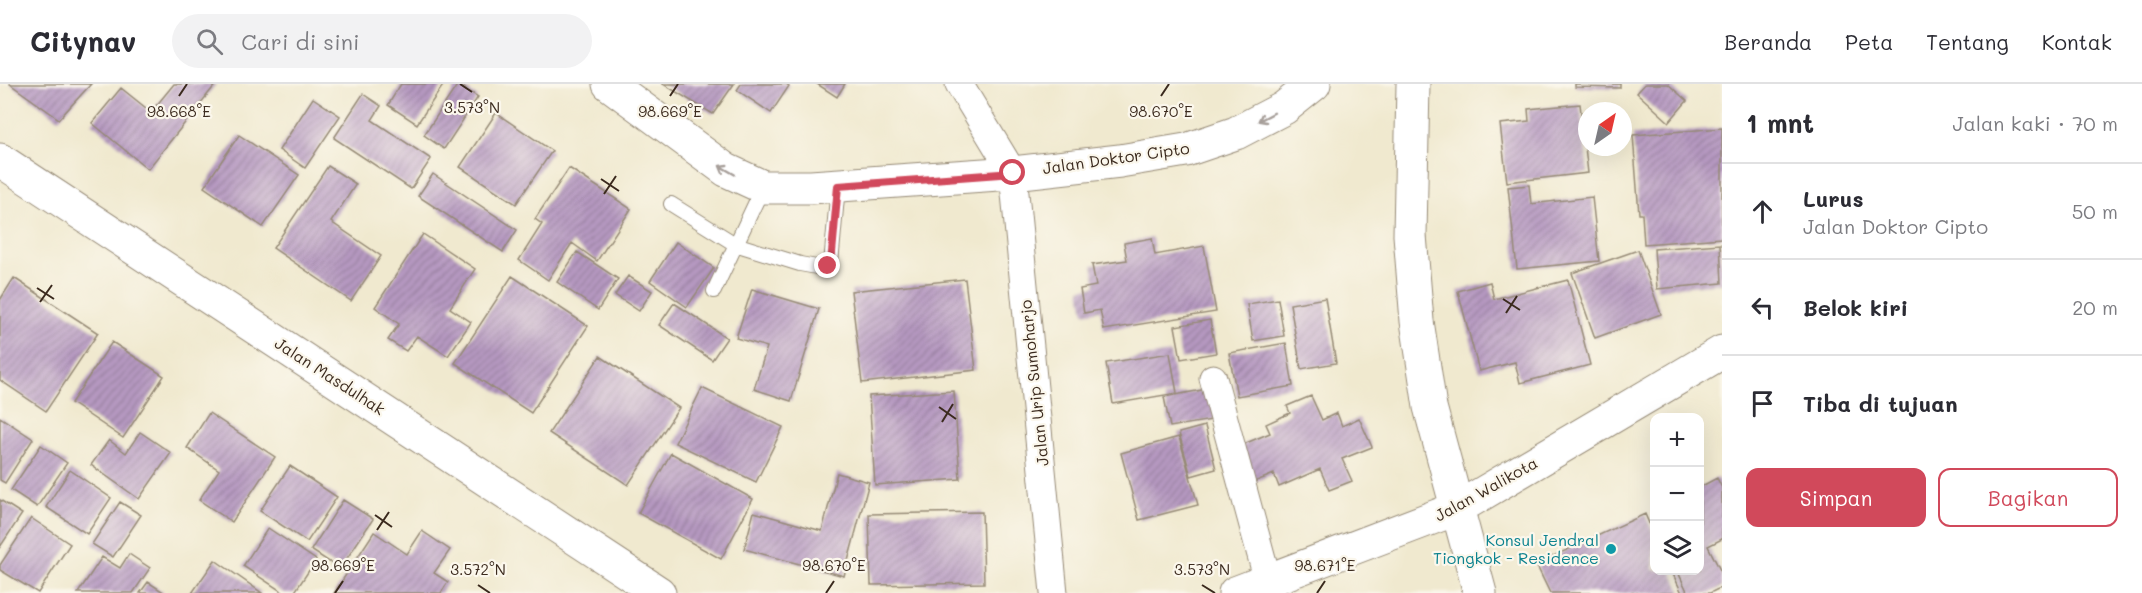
<!DOCTYPE html>
<html lang="id">
<meta charset="utf-8">
<style>
:root{--surface:#fff;--page:#f2f2f3;--text:#2b2b33;--muted:#7c7c81;--line:#e1e1e2;--accent:#d1495b}
body{margin:0;font-family:Mali,sans-serif;background:var(--page);color:var(--text)}
.controls{position:absolute;right:18px;bottom:18px;display:grid;overflow:hidden;border-radius:12px;box-shadow:0 6px 24px #0002}
.controls button{width:54px;height:54px;display:grid;place-items:center;padding:0;border:0;border-bottom:2px solid var(--line);background:var(--surface);color:var(--text);font:30px sans-serif}
.compass{position:absolute;left:1578px;top:18px;width:54px;height:54px;border-radius:50%;background:var(--surface);box-shadow:0 6px 24px #0002;rotate:34deg}
.stop{position:absolute;width:18px;height:18px;margin:-14px;border:4px solid #d1495b;border-radius:50%;background:#fff}
.stop.end{background:#d1495b;border-color:#fff;box-shadow:0 2px 6px #0008}
.list{margin:0;padding:0;list-style:none}
h2{display:flex;justify-content:space-between;align-items:center;height:78px;margin:0;padding:0 24px;font-size:26px}
h2 small{font-size:20px;font-weight:400;color:var(--muted)}
.list li{display:grid;grid-template-columns:39px 1fr auto;gap:18px;align-items:center;box-sizing:border-box;height:96px;padding:0 24px;border-top:2px solid var(--line)}
.list b{display:block;font-size:22px;white-space:nowrap}
.list p{margin:0;font-size:20px;white-space:nowrap;color:var(--muted)}
.list em{font-size:20px;font-style:normal;color:var(--muted)}
.actions{display:flex;gap:12px;padding:18px 24px}
.actions a{flex:1;padding:14px 0;border:2px solid var(--accent);border-radius:12px;text-align:center;font-size:21px;color:var(--accent)}
.actions .main{background:var(--accent);color:#fff}
.icon{flex:none;width:33px;height:33px;fill:none;stroke:currentColor;stroke-width:2;stroke-linecap:round;stroke-linejoin:round}
.map{position:relative;flex:none;width:1722px;height:509px;overflow:hidden}
header{display:flex;align-items:center;gap:36px;box-sizing:border-box;height:84px;padding:0 30px;background:var(--surface);border-bottom:2px solid var(--line)}
header strong{font-size:28px}
nav{display:flex;gap:33px;margin-inline-start:auto;font-size:21px}
.search{width:420px;height:54px;background:var(--page);display:flex;align-items:center;gap:15px;box-sizing:border-box;padding:0 21px;border-radius:33px;color:var(--muted);font-size:22px}
main{display:flex}
aside{flex:1;background:var(--surface)}
.map>svg:first-child{display:block}
.building{fill:url(#building-hatch)}
.lines{fill:none;stroke-linecap:round;stroke-linejoin:round}
.lane-casing{stroke:#968a76;stroke-width:16}
.street-casing{stroke:#968a76;stroke-width:29}
.secondary-casing{stroke:#968a76;stroke-width:35}
.lane{stroke:#fff;stroke-width:14}
.street{stroke:#fff;stroke-width:27}
.secondary{stroke:#fff;stroke-width:33}
.oneway{stroke:#a79f9a}
.route{stroke:#d1495b;stroke-width:8}
.ticks{fill:none;stroke:#3b2a1e;stroke-width:2}
.culture-dot{fill:#0f9aa8;stroke:#fbf7ec;stroke-width:2}
.labels{text-anchor:middle;stroke-width:4.5;stroke-linejoin:round;paint-order:stroke}
.street-label{font-size:16px;fill:#3b2a1e;stroke:#fbf7ec}
.culture-label{font-size:16px;fill:#0d838f;stroke:#fbf7ec;text-anchor:end}
.ticks-label{font-size:15px;text-anchor:middle;fill:#3b2a1e;stroke:#fbf7ec;stroke-width:4.5;stroke-linejoin:round;paint-order:stroke}
</style>
<header>
<strong>Citynav</strong>
<div class="search"><svg class="icon" aria-label="search" viewBox="0 0 24 24"><circle cx="10" cy="10" r="6"/><path d="M15 15l6 6"/></svg>Cari di sini</div>
<nav><a>Beranda</a><a>Peta</a><a>Tentang</a><a>Kontak</a></nav>
</header>
<main>
<div class="map">
<svg width="1722" height="509" viewBox="0 0 1722 509">
<defs>
<pattern id="building-hatch" width="6" height="6" patternUnits="userSpaceOnUse" patternTransform="scale(1.5)"><rect width="6" height="6" fill="#b699c1"/><path d="M-1 1l2-2M0 6l6-6M5 7l2-2" fill="none" stroke="#957d9c"/></pattern>
</defs>
<rect width="100%" height="100%" fill="#fbf7ec"/>
<filter id="ink" filterUnits="userSpaceOnUse"><feTurbulence type="fractalNoise" baseFrequency=".0167" numOctaves="2"/><feDisplacementMap in="SourceGraphic" scale="12" xChannelSelector="R" yChannelSelector="G"/><feConvolveMatrix kernelMatrix="1 2 1 2 8 2 1 2 1" color-interpolation-filters="sRGB"/></filter>
<filter id="wash" filterUnits="userSpaceOnUse"><feTurbulence type="fractalNoise" baseFrequency=".008" numOctaves="4" result="noise"/><feDisplacementMap in="SourceGraphic" scale="24" xChannelSelector="R" yChannelSelector="G"/><feGaussianBlur stdDeviation="1.35" result="paint"/><feColorMatrix in="noise" values="0 0 0 0 0 0 0 0 0 0 0 0 0 0 0 0 0 1.4 0 .05"/><feComposite in="paint" operator="in"/></filter>
<g filter="url(#wash)">
<rect width="100%" height="100%" fill="#f0e9cf"/>
<g id="blocks">
<!-- building -->
<path class="building" d="M10 0H91L59 35Z
M174 0H216L148 85 92 39 121 4 151 28Z
M401 0H444L417 40 388 21Z
M458 0 478 13 444 65 424 51Z
M663 0H734L713 30Z
M741 0H786L789 2 771 29 737 6Z
M817 0H845L837 13Z
M1575 0H1620V4L1575 3Z
M1645 0H1668L1687 17 1669 38 1637 9Z
M363 10 381 22 372 36 431 75 411 105 334 54Z
M313 14 340 32 305 84 279 66Z
M1580 20 1588 89 1507 98 1500 40 1529 37 1528 25Z
M496 29 552 67 516 120 460 83Z
M1722 44V154L1644 160 1642 130H1639L1633 51Z
M239 51 299 91 263 143 204 103Z
M328 82 356 100 331 138 381 172 351 217 273 164Z
M569 84 631 125 597 177 572 159 548 196 519 176 542 140 535 135Z
M433 90 517 146 503 168 418 112Z
M1529 101 1531 120 1592 113 1599 177 1517 185 1508 103Z
M423 150 475 185 450 224 471 238 448 272 417 252 406 267 388 256 399 240 375 223Z
M1152 154 1155 171 1204 162 1216 228 1104 246 1100 226 1084 229 1080 205 1096 202 1092 181 1127 176 1124 159Z
M676 158 714 184 687 223 650 197Z
M1720 160 1722 199 1657 205 1654 165Z
M1638 166 1661 230 1595 254 1572 189Z
M577 168 618 195 598 226 557 198Z
M512 192 588 242 531 329 455 279Z
M628 192 652 207 639 227 615 211Z
M14 194 98 249 46 327 0 296V216Z
M965 195 976 286 862 299 851 207Z
M1568 196 1590 281 1520 299 1515 278 1479 287 1458 207 1490 198 1494 215Z
M752 205 819 225 791 317 754 305 767 263 736 254Z
M1325 214 1336 279 1301 285 1290 220Z
M1278 215 1284 252 1253 257 1247 220Z
M674 219 727 254 712 276 659 241Z
M1210 236 1216 269 1181 275 1175 242Z
M112 258 164 292 123 354 71 319Z
M1286 259 1293 302 1237 312 1229 269Z
M1170 269 1177 309 1113 320 1106 279Z
M600 272 679 324 628 401 549 349Z
M702 304 783 343 756 398 675 359Z
M1213 304 1218 335 1170 343 1164 313Z
M954 307 960 395 875 401 869 312Z
M1311 312 1322 336 1337 329 1342 342 1359 334 1372 363 1342 375 1352 397 1329 406 1320 385 1279 403 1274 390 1254 398 1239 362 1270 349 1266 340 1290 329 1287 322Z
M209 329 275 373 232 438 199 416 219 386 187 364Z
M0 333 33 355 5 399 0 396Z
M1205 342 1216 385 1191 392 1179 349Z
M140 348 171 369 139 415 91 381 109 356 126 369Z
M1179 353 1198 421 1139 436 1121 369Z
M41 361 67 379 37 423 11 406Z
M671 369 753 415 721 475 638 429Z
M290 382 337 413 307 458 260 427Z
M70 386 111 414 87 450 46 423Z
M837 389 869 398 844 492 744 465 754 428 822 447Z
M1717 394 1722 404V455L1708 462 1722 490V503L1710 509H1688L1677 486H1700V403Z
M0 416 22 430 0 463Z
M343 416 373 435 340 485 311 466Z
M120 418 141 431 113 473 92 460Z
M982 428 984 499 871 501 869 430Z
M1645 430 1654 451V486H1671L1682 509H1550L1536 480Z
M31 434 70 460 38 509 0 486V481Z
M268 444 316 476 294 509H284L243 482Z
M422 447 450 466 434 489 448 498 441 509H334L374 448 407 470Z
M129 470 150 484 133 509H78L102 473 120 484Z
M215 476 262 509H192Z
M148 498 165 509H140Z"/>
</g>
</g>
<g filter="url(#ink)">
<use href="#blocks" fill-opacity="0" stroke="#968a76" stroke-width="1.5"/>
<g class="lines">
<!-- lane casing -->
<g class="lane-casing">
<path id="lane" d="M671 120 735 160 800 180 822 184 831 180 838 102
M714 207 763 103"/>
</g>
<!-- street casing -->
<g class="street-casing">
<path id="street" d="M959 0 1013 89 1054 509
M1213 294 1268 497"/>
</g>
<!-- secondary casing -->
<g class="secondary-casing">
<path id="secondary" d="M609 0 726 86 763 103H811L1013 89 1120 77 1186 66 1236 49 1284 24 1314 0
M1413 0 1410 151 1417 237 1430 323 1480 509
M0 76 659 509
M1235 509 1458 424 1722 268"/>
</g>
<!-- lane -->
<use href="#lane" class="lane"/>
<!-- street -->
<use href="#street" class="street"/>
<!-- secondary -->
<use href="#secondary" class="secondary"/>
</g>
<!-- one-way arrows -->
<defs><path id="oneway-shaft" d="M-6 0H5M1.5-3L5.5 0L1.5 3" fill="none" stroke-width="1.6" stroke-linecap="round" stroke-linejoin="round" transform="scale(1.5)"/></defs>
<g class="oneway">
<use href="#oneway-shaft" transform="translate(1266 33) rotate(152)"/>
<use href="#oneway-shaft" transform="translate(727 86) rotate(-150)"/>
</g>
</g>
<g class="lines" filter="url(#ink)">
<!-- route -->
<path class="route" d="M828 182 831 180 838 102 1013 89"/>
</g>
<!-- ticks -->
<path class="ticks" d="M460 0 472 8M179 12 187 0M670 12 678 0M1161 12 1169 0M601 95 619 107M604 110 616 92M37 204 54 215M1503 215 1520 226M40 218 52 201M1506 229 1517 212M939 323 956 335M942 338 953 320M375 431 392 443M377 446 389 428M478 501 490 509M1202 501 1215 509M335 509 343 497M826 509 834 497M1317 509 1325 497"/>
<!-- markers -->
<circle class="culture-dot" cx="1611" cy="465" r="6"/>
<g class="labels">
<!-- street labels -->
<g class="street-label">
<text transform="translate(1116 74) rotate(-8)" y="6">Jalan Doktor Cipto</text>
<text transform="translate(330 292) rotate(33)" y="6">Jalan Masdulhak</text>
<text transform="translate(1034 299) rotate(-96)" y="6">Jalan Urip Sumoharjo</text>
<text transform="translate(1486 405) rotate(-29)" y="6">Jalan Walikota</text>
</g>
<!-- culture labels -->
<g class="culture-label">
<text x="1599" y="462">Konsul Jendral<tspan x="1599" dy="18">Tiongkok - Residence</tspan></text>
</g>
</g>
<g class="ticks-label">
<text x="472" y="29">3.573°N</text>
<text x="179" y="33">98.668°E</text>
<text x="670" y="33">98.669°E</text>
<text x="1161" y="33">98.670°E</text>
<text x="343" y="487">98.669°E</text>
<text x="834" y="487">98.670°E</text>
<text x="1325" y="487">98.671°E</text>
<text x="478" y="491">3.572°N</text>
<text x="1202" y="491">3.573°N</text>
</g>
</svg>
<div class="controls">
<button>+</button>
<button>−</button>
<button><svg class="icon" aria-label="layers" viewBox="0 0 24 24"><path d="M12 4l9 5-9 5-9-5zM3 14l9 5 9-5"/></svg></button>
</div>
<svg class="compass" viewBox="-18 -18 36 36"><path d="M0-13l5 13h-10z" fill="#e53935"/><path d="M0 13l5-13h-10z" fill="#7c7c81"/></svg>
<div class="stop" style="left:1013px;top:89px"></div>
<div class="stop end" style="left:828px;top:182px"></div>
</div>
<aside>
<h2>1 mnt<small>Jalan kaki · 70 m</small></h2>
<ul class="list">
<li><svg class="icon" aria-label="ahead" viewBox="0 0 24 24"><path d="M12 20V5M6 11l6-6 6 6"/></svg><div><b>Lurus</b><p>Jalan Doktor Cipto</p></div><em>50 m</em></li>
<li><svg class="icon" aria-label="left" viewBox="0 0 24 24"><path d="M17 20v-9H6M10 6l-5 5 5 5"/></svg><div><b>Belok kiri</b></div><em>20 m</em></li>
<li><svg class="icon" aria-label="arrive" viewBox="0 0 24 24"><path d="M6 21V4h12l-3 4 3 4H6"/></svg><div><b>Tiba di tujuan</b></div></li>
</ul>
<div class="actions"><a class="main">Simpan</a><a>Bagikan</a></div>
</aside>
</main>
